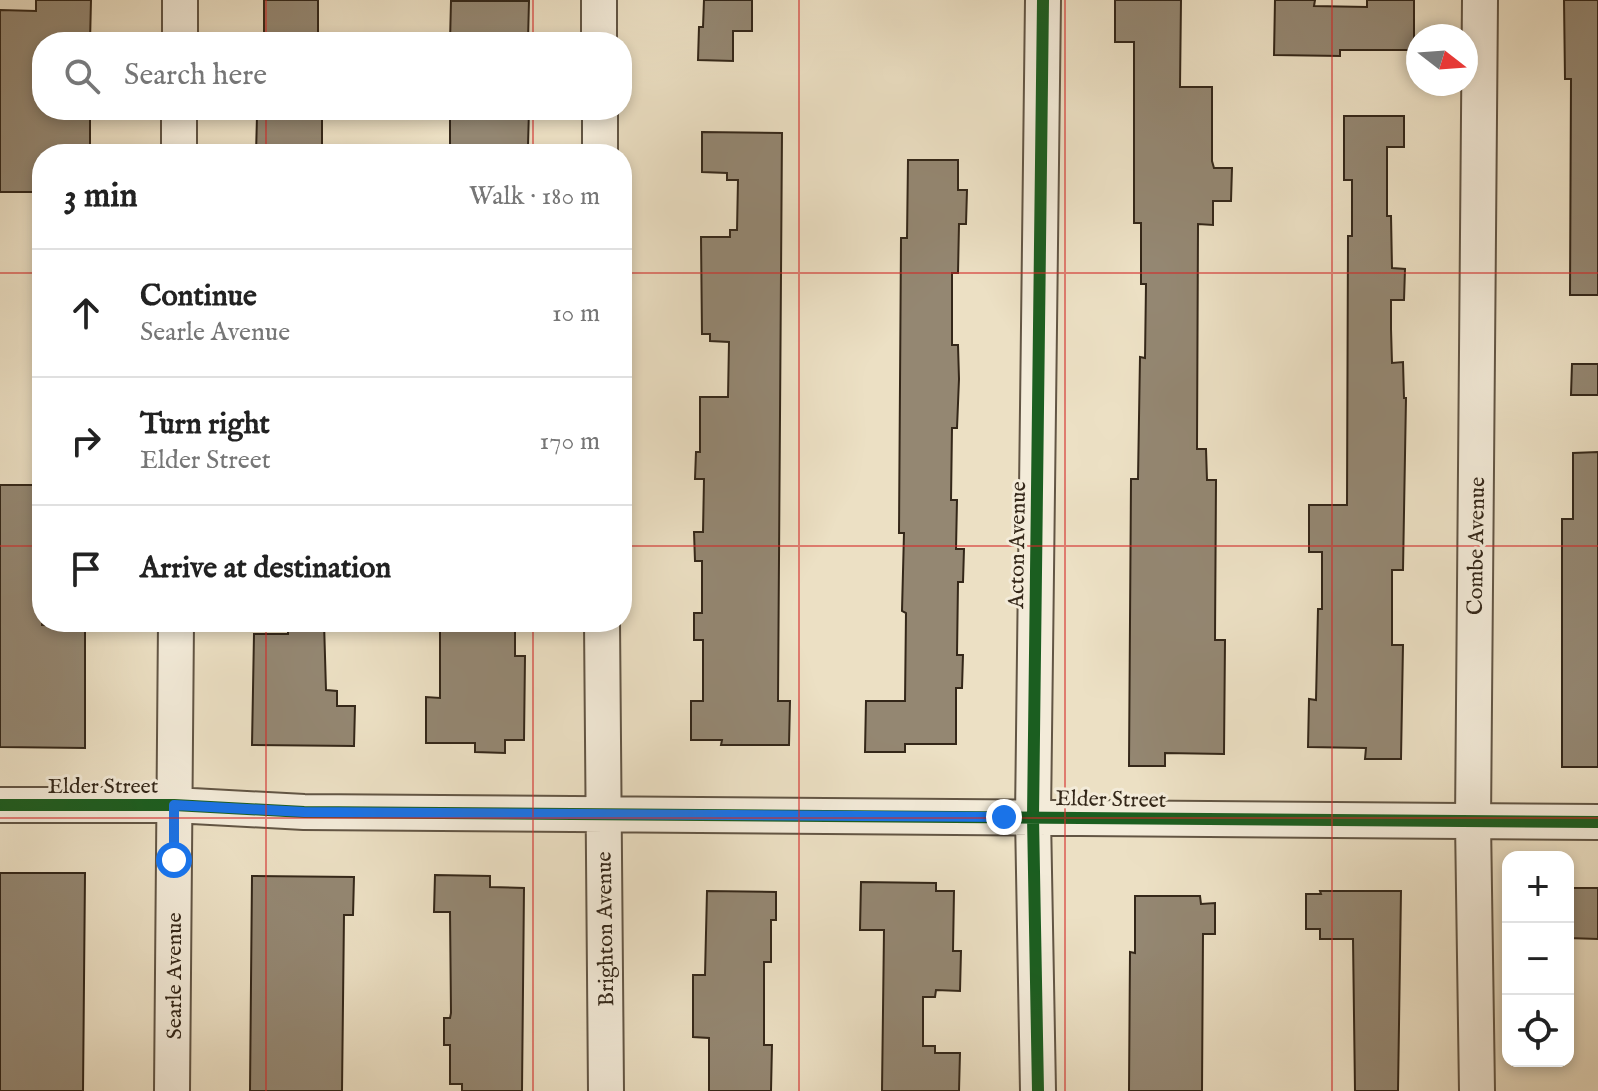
<!DOCTYPE html>
<meta charset="utf-8">
<style>
:root{--surface:#fff;--page:#f6f6f6;--text:#222;--muted:#767676;--line:#e0e0e0}
body{margin:0;font-family:"IM FELL English",serif;background:var(--page);color:var(--text)}
.controls{position:absolute;right:24px;bottom:24px;display:grid;overflow:hidden;border-radius:16px;box-shadow:0 4px 12px #0003}
.controls button{width:72px;height:72px;display:grid;place-items:center;padding:0;border:0;border-bottom:2px solid var(--line);background:var(--surface);color:var(--text);font:40px sans-serif}
.compass{position:absolute;left:1406px;top:24px;width:72px;height:72px;border-radius:50%;background:var(--surface);box-shadow:0 4px 12px #0003;rotate:107deg}
.stop{position:absolute;width:24px;height:24px;margin:-18px;border:6px solid #1a73e8;border-radius:50%;background:#fff}
.stop.end{background:#1a73e8;border-color:#fff;box-shadow:0 2px 8px #0008}
.list{margin:0;padding:0;list-style:none}
h2{display:flex;justify-content:space-between;align-items:center;height:104px;margin:0;padding:0 32px;font-size:34px}
h2 small{font-size:26px;font-weight:400;color:var(--muted)}
.list li{display:grid;grid-template-columns:52px 1fr auto;gap:24px;align-items:center;box-sizing:border-box;height:128px;padding:0 32px;border-top:2px solid var(--line)}
.list b{display:block;font-size:30px;white-space:nowrap}
.list p{margin:0;font-size:26px;white-space:nowrap;color:var(--muted)}
.list em{font-size:26px;font-style:normal;color:var(--muted)}
.icon{flex:none;width:44px;height:44px;fill:none;stroke:currentColor;stroke-width:2;stroke-linecap:round;stroke-linejoin:round}
.map{position:relative;flex:none;width:1598px;height:1091px;overflow:hidden}
.search{position:absolute;background:var(--surface);box-shadow:0 4px 12px #0003;left:32px;top:32px;width:600px;height:88px;display:flex;align-items:center;gap:20px;box-sizing:border-box;padding:0 28px;border-radius:32px;color:var(--muted);font-size:30px}
.panel{position:absolute;background:var(--surface);box-shadow:0 4px 12px #0003;left:32px;top:144px;width:600px;height:488px;border-radius:32px}
.map>svg:first-child{display:block}
.building{fill:#948772;stroke:#342719;stroke-width:2}
.lines{fill:none;stroke-linecap:round;stroke-linejoin:round}
.minor-casing{stroke:#625544;stroke-width:38}
.minor{stroke:#f3ebd9;stroke-width:34}
.cycleway-casing{stroke:#f3ebd9;stroke-width:17}
.cycleway{stroke:#1b5e20;stroke-width:12}
.route{stroke:#1a73e8;stroke-width:10}
.grid{fill:none;stroke:#d62828;stroke-width:2;stroke-opacity:0.55}
.labels{text-anchor:middle;stroke-width:6;stroke-linejoin:round;paint-order:stroke}
.street-label{font-size:22px;fill:#342719;stroke:#f3ebd9}
</style>
<div class="map">
<svg width="1598" height="1091" viewBox="0 0 1598 1091">
<rect width="100%" height="100%" fill="#ece0c4"/>
<filter id="stains"><feTurbulence type="fractalNoise" baseFrequency=".0025" numOctaves="4"/><feColorMatrix values="0 0 0 0 .2 0 0 0 0 .09 0 0 0 0 .02 0 0 0 .5 -.17"/></filter>
<radialGradient id="worn" r=".72"><stop offset=".6" stop-color="#630" stop-opacity="0"/><stop offset="1" stop-color="#630" stop-opacity=".3"/></radialGradient>
<!-- building -->
<path class="building" d="M36 0H91L90 42H42V110H90V154H42V192H0V10L36 11Z
M264 0H318V42H264Z
M704 0H752V31H733V61L698 60 699 27H703Z
M1115 0H1181L1180 87H1212V161L1214 168H1232L1231 201H1213V225L1198 224 1197 449H1206L1207 480H1216L1215 640H1225L1224 754 1165 753V766H1129L1131 479H1138L1140 357 1145 358 1146 284H1141V223H1134V42H1115Z
M1275 0H1315L1314 6 1367 7V0H1414V50H1340V56L1274 55Z
M1564 0H1598V295H1570L1571 79H1565Z
M451 1H529L528 41 450 42Z
M450 110H529L528 146 450 145Z
M257 116H322V154H256Z
M1344 116H1404V147H1387V216H1391L1392 268 1405 269 1404 300H1391V329L1392 363 1403 362 1404 398H1406L1403 570H1392V645H1403L1401 759H1365L1366 748 1308 747 1309 699 1316 700 1318 609H1322V552H1309V505H1347L1348 236H1352V180H1344Z
M702 132 782 133 778 701H790L789 745H721L722 740H691V701H703V640H694V613H702V561H695L694 532H703L704 479H695L696 452H700V397H728L729 342 710 341V334H702L701 237H730V230H737L738 180H727V173L702 172Z
M908 160H958V190H967L966 224H959L958 273H952V345H958L959 379 957 428H952L951 500H957L956 549H964L963 582H958L957 655H963L962 688H956V744H905V752H865L866 701H905L906 613 902 611 904 533H899L901 238H907Z
M1572 364H1598V395H1571Z
M1598 452V767H1562V519H1573V453Z
M0 485H42V625L85 626V748L0 747Z
M288 622H324L326 690 337 691V706H355L354 746 252 745 254 634H288Z
M440 626H515V656H525L524 740H505V753L475 752V743H426V697L440 698Z
M0 873H85L83 1091H0Z
M435 875 490 876V887L524 888 522 1091H462V1084H450V1045H444V1018H450L451 1013 450 912H434Z
M252 876 354 877 353 915H344L342 1091H250Z
M861 882 936 883V891H954L953 951H961L960 991 936 990 935 997H923V1046H935V1053H960L959 1091H882L884 930H860Z
M1568 888H1598V939L1568 938Z
M707 891 776 892V920H771V962H764V1045H772L771 1091H709V1038L693 1037V975H705Z
M1320 891H1401L1398 1091H1355L1353 939H1320V929H1306V894H1321Z
M1135 896H1200L1201 904 1215 903V934H1203L1202 1091H1129L1130 952 1135 953Z"/>
<g class="lines">
<!-- minor casing -->
<g class="minor-casing">
<path id="minor" d="M599 0V42
M180 42V0
M600 110V154
M179 154V110
M602 622 606 1091
M0 805H174L304 812 1598 822
M172 1091 176 622
M1038 1091 1033 817 1043 0
M1477 1091 1473 822 1480 0"/>
</g>
<!-- minor -->
<use href="#minor" class="minor"/>
<!-- cycleway casing -->
<g class="cycleway-casing">
<path id="cycleway" d="M0 805H174L304 812 1598 822
M1038 1091 1033 817 1043 0"/>
</g>
<!-- cycleway -->
<use href="#cycleway" class="cycleway"/>
</g>
<g class="lines">
<!-- route -->
<path class="route" d="M174 860V805L304 812 1004 817"/>
</g>
<!-- grid -->
<path class="grid" d="M266 0V42M533 0V42M799 0V1091M1065 0V1091M1332 0V1091M266 110V154M533 110V154M0 273H42M622 273H1598M0 546H42M622 546H1598M266 622V1091M533 622V1091M0 818H1598"/>
<g class="labels">
<!-- street labels -->
<g class="street-label">
<text transform="translate(1016 545) rotate(-89)" y="8">Acton Avenue</text>
<text transform="translate(1475 546) rotate(-89)" y="8">Combe Avenue</text>
<text x="103" y="793">Elder Street</text>
<text transform="translate(1111 798) rotate(1)" y="8">Elder Street</text>
<text transform="translate(604 929) rotate(-91)" y="8">Brighton Avenue</text>
<text transform="translate(173 976) rotate(-90)" y="8">Searle Avenue</text>
</g>
</g>
<rect width="100%" height="100%" filter="url(#stains)"/>
<rect width="100%" height="100%" fill="url(#worn)"/>
</svg>
<div class="controls">
<button>+</button>
<button>−</button>
<button><svg class="icon" aria-label="locate" viewBox="0 0 24 24"><circle cx="12" cy="12" r="6"/><path d="M12 2v4M12 18v4M2 12h4M18 12h4"/></svg></button>
</div>
<svg class="compass" viewBox="-18 -18 36 36"><path d="M0-13l5 13h-10z" fill="#e53935"/><path d="M0 13l5-13h-10z" fill="#767676"/></svg>
<div class="stop" style="left:174px;top:860px"></div>
<div class="stop end" style="left:1004px;top:817px"></div>
<div class="search"><svg class="icon" aria-label="search" viewBox="0 0 24 24"><circle cx="10" cy="10" r="6"/><path d="M15 15l6 6"/></svg>Search here</div>
<section class="panel">
<h2>3 min<small>Walk · 180 m</small></h2>
<ul class="list">
<li><svg class="icon" aria-label="ahead" viewBox="0 0 24 24"><path d="M12 20V5M6 11l6-6 6 6"/></svg><div><b>Continue</b><p>Searle Avenue</p></div><em>10 m</em></li>
<li><svg class="icon" aria-label="right" viewBox="0 0 24 24"><path d="M7 20v-9h11M14 6l5 5-5 5"/></svg><div><b>Turn right</b><p>Elder Street</p></div><em>170 m</em></li>
<li><svg class="icon" aria-label="arrive" viewBox="0 0 24 24"><path d="M6 21V4h12l-3 4 3 4H6"/></svg><div><b>Arrive at destination</b></div></li>
</ul>
</section>
</div>
